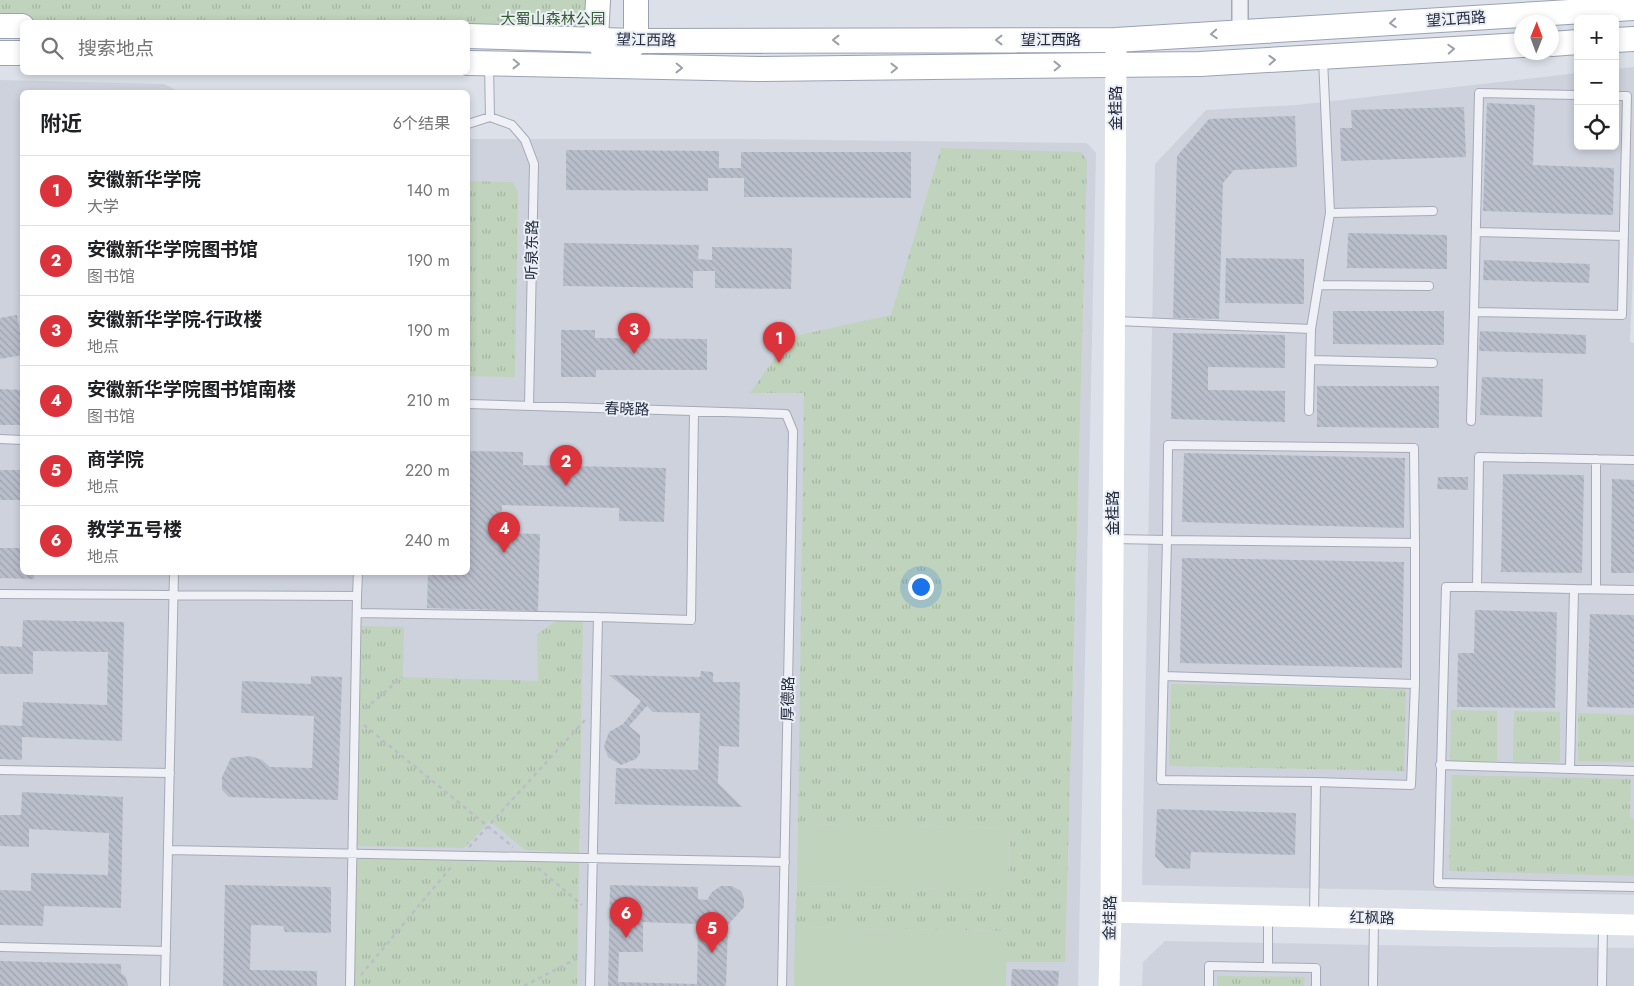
<!DOCTYPE html>
<html lang="zh">
<meta charset="utf-8">
<style>
:root{--surface:#fff;--page:#f6f6f6;--text:#202124;--muted:#757577;--line:#e0e0e0;--accent:#db333c}
body{margin:0;font-family:Jost,"Noto Sans SC",sans-serif;background:var(--page);color:var(--text)}
.controls{position:absolute;right:15px;top:15px;display:grid;overflow:hidden;border-radius:8px;box-shadow:0 2px 8px #0003}
.controls button{width:45px;height:45px;display:grid;place-items:center;padding:0;border:0;border-bottom:1px solid var(--line);background:var(--surface);color:var(--text);font:25px sans-serif}
.compass{position:absolute;left:1514px;top:15px;width:45px;height:45px;border-radius:50%;background:var(--surface);box-shadow:0 2px 8px #0003;rotate:1deg}
.you{position:absolute;left:920px;top:586px;width:18px;height:18px;margin:-12px;border:4px solid #fff;border-radius:50%;background:#1a73e8;box-shadow:0 0 0 8px #1a73e833}
.badge{display:grid;place-items:center;width:32px;height:32px;border-radius:50%;background:var(--accent);color:#fff;font-size:16px;font-weight:700}
.pin{position:absolute;translate:-50% -41px;filter:drop-shadow(0 1px 2px #0008)}
.pin::after{content:'';position:absolute;top:26px;width:18px;height:15px;background:inherit;clip-path:polygon(0 0,100% 0,50% 100%)}
.list{margin:0;padding:0;list-style:none}
h2{display:flex;justify-content:space-between;align-items:center;height:65px;margin:0;padding:0 20px;font-size:21px}
h2 small{font-size:16px;font-weight:400;color:var(--muted)}
.list li{display:grid;grid-template-columns:32px 1fr auto;gap:15px;align-items:center;box-sizing:border-box;height:70px;padding:0 20px;border-top:1px solid var(--line)}
.list b{display:block;font-size:19px;white-space:nowrap}
.list p{margin:0;font-size:16px;white-space:nowrap;color:var(--muted)}
.list em{font-size:16px;font-style:normal;color:var(--muted)}
.icon{flex:none;width:28px;height:28px;fill:none;stroke:currentColor;stroke-width:2;stroke-linecap:round;stroke-linejoin:round}
.map{position:relative;flex:none;width:1634px;height:986px;overflow:hidden}
.search{position:absolute;background:var(--surface);box-shadow:0 2px 8px #0003;left:20px;top:20px;width:450px;height:55px;display:flex;align-items:center;gap:12px;box-sizing:border-box;padding:0 18px;border-radius:8px;color:var(--muted);font-size:19px}
.panel{position:absolute;background:var(--surface);box-shadow:0 2px 8px #0003;left:20px;top:90px;width:450px;height:485px;border-radius:8px}
.map>svg:first-child{display:block}
.built{fill:#ced2dd}
.grass{fill:url(#grass-tufts)}
.garden{fill:#c0d3bc}
.building{fill:url(#building-back-hatch);fill-rule:evenodd}
.lines{fill:none;stroke-linecap:round;stroke-linejoin:round}
.lane-casing{stroke:#a5aab6;stroke-width:10}
.street-casing{stroke:#a5aab6;stroke-width:18}
.primary-casing{stroke:#9aa2b5;stroke-width:26}
.path{stroke:#babec7;stroke-width:2.5;stroke-dasharray:4 4;stroke-linecap:butt}
.lane{stroke:#eff1f6;stroke-width:8}
.street{stroke:#eff1f6;stroke-width:15}
.secondary{stroke:#fff;stroke-width:21}
.primary{stroke:#fff;stroke-width:24}
.oneway{stroke:#9ca0a9}
.labels{text-anchor:middle;stroke-width:4;stroke-linejoin:round;paint-order:stroke}
.park-label{font-size:15px;fill:#345d30;stroke:#ebeff5}
.street-label{font-size:15px;fill:#242c40;stroke:#ebeff5}
</style>
<div class="map">
<svg width="1634" height="986" viewBox="0 0 1634 986">
<defs>
<pattern id="grass-tufts" width="24" height="20" patternUnits="userSpaceOnUse" patternTransform="scale(1.25)"><rect width="24" height="20" fill="#c0d3bc"/><path d="M3 7l-1-3M5 7V3M7 7l1-3M15 17l-1-3M17 17v-4M19 17l1-3" fill="none" stroke="#a5b5a3"/></pattern>
<pattern id="building-back-hatch" width="6" height="6" patternUnits="userSpaceOnUse" patternTransform="scale(1.25)"><rect width="6" height="6" fill="#b9becb"/><path d="M-1 5l2 2M0 0l6 6M5-1l2 2" fill="none" stroke="#9fa3af"/></pattern>
</defs>
<rect width="100%" height="100%" fill="#dce0e8"/>
<!-- built -->
<path class="built" d="M1634 67V247L1630 342 1634 343V895L1142 885 1155 164 1206 110 1297 105 1578 73V146H1615V69Z
M0 80 164 84 180 92H22V572H468V139H743L1087 143 1096 153 1078 986H0Z
M1165 941 1483 947 1634 948V986H1142L1143 962Z"/>
<!-- grass -->
<path class="grass" d="M0 0H598L596 39 468 36V22H22L0 26Z
M941 148 1081 152 1087 161 1065 962H1006V931L795 927 797 886 1008 890 1009 828 798 824 804 393H750L790 337 891 315Z
M468 181 512 182 518 191 515 377 468 376Z
M558 620 583 621 579 853 525 850 490 821 464 848 357 846 360 626 404 627 403 677 538 681 537 634Z
M1171 684 1406 689 1404 771 1169 766Z
M1451 710 1497 711V761H1450Z
M1514 711 1560 712V762H1513Z
M1578 713 1634 715V762L1578 761Z
M1452 775 1631 779 1630 816 1634 820V876L1449 871Z
M356 858 579 862 577 986H354Z
M1217 976 1305 977 1304 986H1217Z"/>
<!-- garden -->
<path class="garden" d="M798 824 1009 828 1008 890 797 886Z
M795 927 1007 931 1006 986H794Z"/>
<!-- building -->
<path class="building" d="M1487 103 1535 105 1533 165 1614 168 1613 215 1483 211Z
M1464 107 1466 157 1341 161 1340 128H1352L1351 110Z
M1295 116 1297 167 1234 170 1223 183 1219 319 1173 318 1177 156 1209 119Z
M566 150 719 151V168H741V152H911V198L744 197V178H708V191L566 190Z
M1348 233 1447 235V269L1347 268Z
M564 243 699 245 698 259 712 260V247L792 248 791 289 715 288V271H693V288L563 286Z
M1226 258 1304 259V304L1225 303Z
M1484 260 1590 264 1589 283 1483 280Z
M1333 311H1444V345L1333 344Z
M17 315 22 345V355L0 359V318Z
M561 330H595V338L707 339V370H596V377H561Z
M1480 331 1586 335V354L1479 351Z
M1173 333 1285 335V368L1208 367V390L1285 391V422L1171 419Z
M1482 377 1543 379 1542 417 1480 415Z
M1317 386H1439V428L1317 427Z
M0 389 22 390V425H0Z
M468 451 523 452V465L666 468 664 522 619 521V508L502 505 501 533 540 534 538 611 427 608 428 572H468Z
M1184 453 1405 458 1404 528 1182 522Z
M0 470H22V500H0Z
M1503 474 1584 475 1582 573 1501 572Z
M1438 477H1468V490L1437 489Z
M1612 479 1634 480V573H1611Z
M0 548H22V572H34V579L0 578Z
M1182 558 1404 562 1402 668 1180 663Z
M1475 610 1557 612 1555 708 1457 707 1458 653H1474Z
M1590 614 1634 615V708L1587 707Z
M23 620 124 622 122 741 22 737V760L0 759V725L22 726 23 702 107 705 108 652 33 651V674H0V646L22 647Z
M701 671 713 672V682H740L739 747 719 746 718 783 742 807 615 804 616 768 698 770 700 713 653 712 647 706 629 726 640 735V753L636 759 621 765 608 757 604 746 609 732 623 724 641 701 609 675 700 677Z
M311 676 342 677 338 800 229 797 222 790V777L231 758 250 756 262 760 270 767 312 768 314 716 241 713 242 681 311 684Z
M22 792 123 797 121 908 44 906 43 926 0 925V890L31 891V873L108 875 109 833 29 829V847L0 846V815H21Z
M1157 809 1296 813 1295 855 1191 852 1190 869 1166 868 1155 856Z
M225 885 331 887V933L285 932 283 926 251 925 250 970 317 971V986H223Z
M610 885 698 887V899L707 900 712 892 721 886H732L741 891 744 898V907L728 925 726 986H608ZM643 922 698 924 697 984 618 982 619 952H643Z
M0 961 121 964V973L126 977 128 986H0Z
M1012 969 1059 971 1058 986H1011Z"/>
<g class="lines">
<!-- lane casing -->
<g class="lane-casing">
<path id="lane" d="M489 66 490 117
M1578 95 1479 93 1474 312 1622 315 1627 96H1615
M490 117 512 125 525 140 534 164 529 406
M468 124 490 117
M1330 213 1433 211
M1476 232 1624 236
M1318 285 1429 286
M1116 321 1311 329 1330 213 1323 59
M1311 360 1433 363
M468 404 786 414 793 431 782 986
M1309 411 1311 329
M1471 421 1474 312
M0 439 22 440
M1634 460 1479 457 1477 587H1446L1438 883 1634 887
M1114 539 1167 540 1161 780 1316 782 1314 915
M1477 587 1574 589
M1596 589V459
M0 594 357 596 358 572
M357 613 598 617 691 620 694 411
M1164 676 1415 684V543L1167 540 1168 445 1414 448 1415 543
M1440 765 1634 771
M1570 769 1574 589 1634 590
M0 770 170 773
M1316 782 1411 785 1415 684
M168 850 785 862
M0 947 166 951
M1268 967V918
M165 986 174 572
M350 986 357 596
M590 986 598 617
M1209 986V966L1316 968V986
M1373 986 1374 921
M1602 986 1603 926"/>
</g>
<!-- street casing -->
<g class="street-casing">
<path id="street" d="M1240 0V33"/>
</g>
<!-- primary casing -->
<g class="primary-casing">
<path id="primary" d="M598 0 596 39 605 51
M0 26H22
M468 36 636 41 1116 40 1634 8
M1615 40 1634 39
M1552 44 1578 42
M0 53H22
M627 53 636 41V0
M468 63 758 69 1200 64 1522 45"/>
</g>
<!-- path -->
<path class="path" d="M365 709 402 677
M364 725 513 847
M469 847 585 720
M538 868 582 905
M361 975 452 866
M524 986 580 957"/>
<!-- lane -->
<use href="#lane" class="lane"/>
<!-- street -->
<use href="#street" class="street"/>
<!-- secondary -->
<path class="secondary" d="M1111 912 1634 925
M1109 986 1111 912 1116 49"/>
<!-- primary -->
<use href="#primary" class="primary"/>
</g>
<!-- one-way arrows -->
<defs><path id="oneway-chevron" d="M-2-3.5L2.5 0L-2 3.5" fill="none" stroke-width="1.6" stroke-linecap="round" stroke-linejoin="round" transform="scale(1.25)"/></defs>
<g class="oneway">
<use href="#oneway-chevron" transform="translate(1393 23) rotate(176)"/>
<use href="#oneway-chevron" transform="translate(1214 34) rotate(176)"/>
<use href="#oneway-chevron" transform="translate(836 40) rotate(180)"/>
<use href="#oneway-chevron" transform="translate(999 40) rotate(180)"/>
<use href="#oneway-chevron" transform="translate(1451 49) rotate(-3)"/>
<use href="#oneway-chevron" transform="translate(1272 60) rotate(-3)"/>
<use href="#oneway-chevron" transform="translate(516 64) rotate(1)"/>
<use href="#oneway-chevron" transform="translate(1057 66) rotate(-1)"/>
<use href="#oneway-chevron" transform="translate(679 68) rotate(1)"/>
<use href="#oneway-chevron" transform="translate(894 68) rotate(-1)"/>
</g>
<g class="labels">
<!-- park labels -->
<g class="park-label">
<text x="553" y="24">大蜀山森林公园</text>
</g>
<!-- street labels -->
<g class="street-label">
<text transform="translate(1456 19) rotate(-4)" y="5">望江西路</text>
<text transform="translate(646 40) rotate(1)" y="5">望江西路</text>
<text x="1051" y="45">望江西路</text>
<text transform="translate(1116 108) rotate(-90)" y="5">金桂路</text>
<text transform="translate(532 250) rotate(-89)" y="5">听泉东路</text>
<text transform="translate(627 409) rotate(2)" y="5">春晓路</text>
<text transform="translate(1113 513) rotate(-90)" y="5">金桂路</text>
<text transform="translate(788 699) rotate(-89)" y="5">厚德路</text>
<text transform="translate(1110 918) rotate(-89)" y="5">金桂路</text>
<text transform="translate(1372 918) rotate(1)" y="5">红枫路</text>
</g>
</g>
</svg>
<div class="controls">
<button>+</button>
<button>−</button>
<button><svg class="icon" aria-label="locate" viewBox="0 0 24 24"><circle cx="12" cy="12" r="6"/><path d="M12 2v4M12 18v4M2 12h4M18 12h4"/></svg></button>
</div>
<svg class="compass" viewBox="-18 -18 36 36"><path d="M0-13l5 13h-10z" fill="#e53935"/><path d="M0 13l5-13h-10z" fill="#757577"/></svg>
<div class="you"></div>
<div class="pin badge" style="left:779px;top:363px">1</div>
<div class="pin badge" style="left:566px;top:486px">2</div>
<div class="pin badge" style="left:634px;top:354px">3</div>
<div class="pin badge" style="left:504px;top:553px">4</div>
<div class="pin badge" style="left:712px;top:953px">5</div>
<div class="pin badge" style="left:626px;top:938px">6</div>
<div class="search"><svg class="icon" aria-label="search" viewBox="0 0 24 24"><circle cx="10" cy="10" r="6"/><path d="M15 15l6 6"/></svg>搜索地点</div>
<section class="panel">
<h2>附近<small>6个结果</small></h2>
<ul class="list">
<li><span class="badge">1</span><div><b>安徽新华学院</b><p>大学</p></div><em>140 m</em></li>
<li><span class="badge">2</span><div><b>安徽新华学院图书馆</b><p>图书馆</p></div><em>190 m</em></li>
<li><span class="badge">3</span><div><b>安徽新华学院-行政楼</b><p>地点</p></div><em>190 m</em></li>
<li><span class="badge">4</span><div><b>安徽新华学院图书馆南楼</b><p>图书馆</p></div><em>210 m</em></li>
<li><span class="badge">5</span><div><b>商学院</b><p>地点</p></div><em>220 m</em></li>
<li><span class="badge">6</span><div><b>教学五号楼</b><p>地点</p></div><em>240 m</em></li>
</ul>
</section>
</div>
